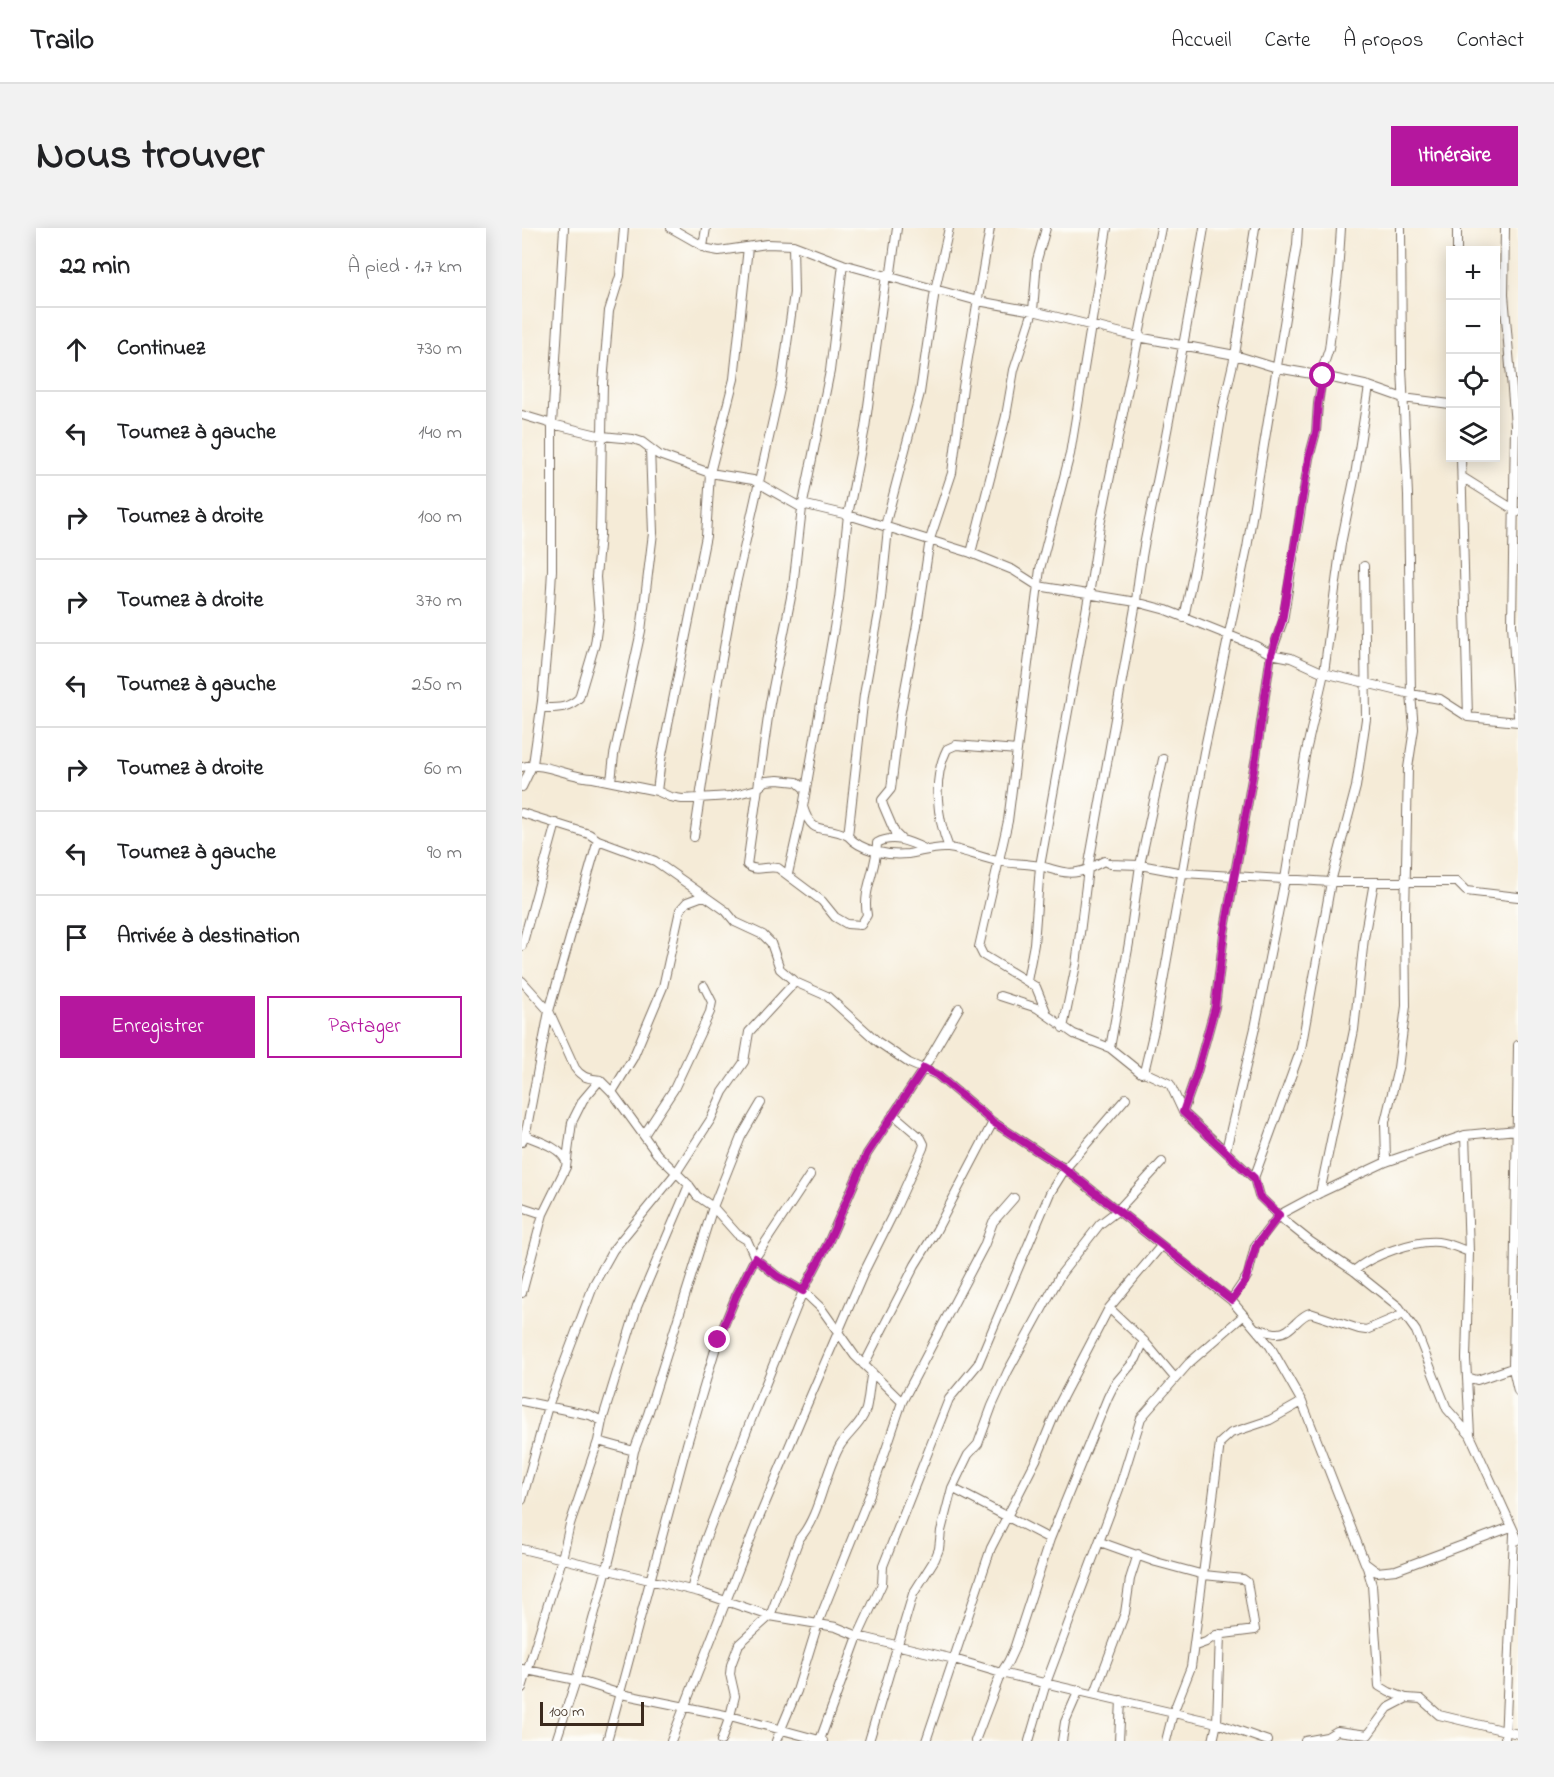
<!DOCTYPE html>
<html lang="fr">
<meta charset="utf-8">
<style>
:root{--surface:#fff;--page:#f2f2f2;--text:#202124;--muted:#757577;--line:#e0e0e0;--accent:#b5179e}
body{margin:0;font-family:"Indie Flower",sans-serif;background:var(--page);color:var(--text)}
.controls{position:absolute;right:18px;top:18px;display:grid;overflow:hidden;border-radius:0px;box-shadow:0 3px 15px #0003}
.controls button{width:54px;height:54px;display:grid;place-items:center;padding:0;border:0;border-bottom:2px solid var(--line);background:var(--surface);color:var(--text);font:30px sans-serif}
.scale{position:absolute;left:18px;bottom:15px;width:104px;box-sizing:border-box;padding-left:6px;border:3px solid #3b2a1e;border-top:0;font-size:16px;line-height:21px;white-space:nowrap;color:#3b2a1e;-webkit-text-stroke:4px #fdfcf7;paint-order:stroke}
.stop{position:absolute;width:18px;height:18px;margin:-14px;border:4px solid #b5179e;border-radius:50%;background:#fff}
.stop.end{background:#b5179e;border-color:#fff;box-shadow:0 2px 6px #0008}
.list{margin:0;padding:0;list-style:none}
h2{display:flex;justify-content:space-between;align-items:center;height:78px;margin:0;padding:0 24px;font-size:26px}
h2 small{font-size:20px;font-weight:400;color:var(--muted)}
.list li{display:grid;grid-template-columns:39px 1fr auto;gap:18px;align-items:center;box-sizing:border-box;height:84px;padding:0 24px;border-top:2px solid var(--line)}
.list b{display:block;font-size:22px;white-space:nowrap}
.list em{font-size:20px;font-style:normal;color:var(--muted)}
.actions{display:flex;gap:12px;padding:18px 24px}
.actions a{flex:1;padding:14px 0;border:2px solid var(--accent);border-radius:0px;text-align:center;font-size:21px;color:var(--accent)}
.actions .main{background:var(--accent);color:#fff}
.icon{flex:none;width:33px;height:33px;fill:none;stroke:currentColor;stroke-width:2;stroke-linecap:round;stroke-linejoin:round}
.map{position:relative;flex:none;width:996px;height:1513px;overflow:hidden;border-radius:0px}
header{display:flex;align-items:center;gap:36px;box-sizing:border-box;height:84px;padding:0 30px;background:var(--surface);border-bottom:2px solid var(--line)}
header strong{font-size:28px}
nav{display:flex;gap:33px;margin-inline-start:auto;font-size:21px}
.intro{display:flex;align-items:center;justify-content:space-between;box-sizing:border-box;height:144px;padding:0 36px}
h1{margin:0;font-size:42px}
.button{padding:15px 27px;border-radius:0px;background:var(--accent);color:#fff;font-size:21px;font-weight:700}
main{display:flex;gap:36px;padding:0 36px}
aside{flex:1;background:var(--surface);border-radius:0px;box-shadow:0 3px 15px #0003}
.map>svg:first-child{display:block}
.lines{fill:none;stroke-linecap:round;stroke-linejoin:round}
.minor-casing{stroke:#7c6e5f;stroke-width:10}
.minor{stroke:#fff;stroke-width:8}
.route{stroke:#b5179e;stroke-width:8}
</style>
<header>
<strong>Trailo</strong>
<nav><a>Accueil</a><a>Carte</a><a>À propos</a><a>Contact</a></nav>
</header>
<div class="intro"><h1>Nous trouver</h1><a class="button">Itinéraire</a></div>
<main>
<aside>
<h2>22 min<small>À pied · 1.7 km</small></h2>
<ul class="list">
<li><svg class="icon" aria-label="ahead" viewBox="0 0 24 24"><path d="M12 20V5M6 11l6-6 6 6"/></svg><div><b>Continuez</b></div><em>730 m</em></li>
<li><svg class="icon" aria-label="left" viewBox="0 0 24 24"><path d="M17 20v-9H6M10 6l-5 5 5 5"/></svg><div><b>Tournez à gauche</b></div><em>140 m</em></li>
<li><svg class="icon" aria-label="right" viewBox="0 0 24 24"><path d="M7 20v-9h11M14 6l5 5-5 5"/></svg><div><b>Tournez à droite</b></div><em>100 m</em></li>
<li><svg class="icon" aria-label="right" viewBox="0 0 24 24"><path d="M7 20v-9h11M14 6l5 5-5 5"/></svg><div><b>Tournez à droite</b></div><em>370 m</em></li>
<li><svg class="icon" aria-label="left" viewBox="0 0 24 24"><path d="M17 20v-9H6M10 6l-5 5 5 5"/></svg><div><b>Tournez à gauche</b></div><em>250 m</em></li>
<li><svg class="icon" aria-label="right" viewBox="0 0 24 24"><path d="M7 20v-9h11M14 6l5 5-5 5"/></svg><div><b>Tournez à droite</b></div><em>60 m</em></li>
<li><svg class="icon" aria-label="left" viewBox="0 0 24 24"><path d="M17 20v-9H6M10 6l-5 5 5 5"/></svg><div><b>Tournez à gauche</b></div><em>90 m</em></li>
<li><svg class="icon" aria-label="arrive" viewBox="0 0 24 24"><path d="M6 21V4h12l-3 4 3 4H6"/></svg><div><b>Arrivée à destination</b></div></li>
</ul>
<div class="actions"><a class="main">Enregistrer</a><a>Partager</a></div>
</aside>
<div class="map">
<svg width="996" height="1513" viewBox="0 0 996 1513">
<rect width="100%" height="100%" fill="#fdfcf7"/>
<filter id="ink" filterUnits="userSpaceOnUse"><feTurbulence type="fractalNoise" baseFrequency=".0167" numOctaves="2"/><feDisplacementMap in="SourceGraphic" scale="12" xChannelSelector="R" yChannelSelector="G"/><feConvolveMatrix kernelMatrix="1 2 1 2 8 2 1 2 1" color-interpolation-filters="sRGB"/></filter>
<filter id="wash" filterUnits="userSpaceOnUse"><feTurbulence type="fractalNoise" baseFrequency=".008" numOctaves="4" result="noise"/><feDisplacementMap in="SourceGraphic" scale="24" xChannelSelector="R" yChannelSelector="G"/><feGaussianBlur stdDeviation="1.35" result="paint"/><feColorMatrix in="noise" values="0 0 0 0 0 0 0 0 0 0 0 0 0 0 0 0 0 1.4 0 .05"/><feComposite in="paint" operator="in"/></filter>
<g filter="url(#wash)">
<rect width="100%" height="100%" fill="#f5ebd7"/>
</g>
<g filter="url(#ink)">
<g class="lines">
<!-- minor casing -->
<g class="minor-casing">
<path id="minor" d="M149 0 186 21 197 23 245 16 271 17 321 36 456 73 511 83 616 109 713 127 755 140 801 148 847 158 881 170 928 176
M935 0V22
M983 0 982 67 993 197 990 396 996 488
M181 19 184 0
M321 36 308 143 280 280 271 359 248 475 225 637C235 645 244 637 256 640L300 673 313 689 325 696 339 697 345 687C340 662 355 641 355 615 371 606 388 614 403 621
M0 187 30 196 80 208 111 211 120 214 137 227 188 245 231 252 280 280 284 277 326 287 449 325 491 342 516 358 614 374 644 382 734 418 749 426 769 430 802 445 889 466 918 471 946 489 996 494
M939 230 946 489
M940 249 996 284
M363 298 398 165 413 62 427 0
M366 300 358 379 342 467 326 608C339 623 366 628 386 626 399 624 412 619 426 620 443 622 459 630 476 633 489 636 503 635 517 638 537 642 545 649 566 641L614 374C618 327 630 281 639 234 654 156 669 78 682 0
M449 325 484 188 492 142 511 83 515 32 524 0
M662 390 683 288 701 179 713 127 733 0
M19 480C34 480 46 481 57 470L73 416 77 388 74 349 78 307 81 155 87 83 98 48 102 0
M0 539C23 533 47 550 71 550L135 563 148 569 160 571 208 568 235 561 244 553 256 552 275 554 284 562
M89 553 92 527 119 403 131 305 128 220
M0 559 11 536 20 473 27 395 30 342V196L42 0
M135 563 139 532 184 308 188 245 212 151 226 19
M281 579C291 611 302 595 326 608
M0 585 67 606 76 612 133 633 204 683 213 694 241 707 249 715 258 741 273 754 305 768 356 814 387 835 415 847 471 894 543 941 709 1072 748 1118 780 1174 843 1335 855 1344 874 1342 989 1299
M172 609 195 458 212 365 260 152 272 65 271 17
M379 611 373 605 361 577 360 572 369 561 378 488 395 397 408 311 430 245 441 159 468 0
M427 620C415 590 410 551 425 521L434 517 495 522
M266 646 281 579 317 371 326 287 343 200 364 47 369 44 375 0
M0 718 34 595
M0 753 27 783 53 840C60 850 66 850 78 852L90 864 135 926 167 957 175 968 191 979 215 1006 225 1012 233 1030 255 1048 281 1063 299 1080 333 1128 380 1174
M505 753 512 716 518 638 567 367 578 297 639 0
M478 768 515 780 552 806 588 820 619 845 622 844 648 856 661 884 732 950 737 968 764 994 789 1014 832 1043 877 1079 894 1103 925 1181 948 1207 996 1312
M525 786 514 759 461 727 457 719 486 593 518 341 548 226 585 0
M541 800 554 737 566 641 582 633 588 636 618 637 661 645 809 654H935L944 663 996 669
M996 817 991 1141 996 1163
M588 820 607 715 618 637 641 531
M622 844 633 798 682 524 725 320 775 17 776 0
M90 864 111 830 141 759 158 682 165 674 181 668
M661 884 675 844 693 779 702 706 734 529 749 426 761 393 787 230 794 204 796 176 802 136 807 121 816 46 819 0
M2 907C16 913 38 919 44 933
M122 907 152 861 188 784 190 774 182 758
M943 907 947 1024 944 1131 948 1207
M0 914 5 899 27 783 76 612
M704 922 733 800 763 651 783 528 802 445 819 316 833 247 847 158
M864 934 863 894 876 840 884 778 883 687 886 540 892 501 889 466 886 267 880 140 879 0
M732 950 779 821 809 654 834 559 844 491 842 338
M798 965 832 802 842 710 852 654
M0 979 21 986
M832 1043C849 1027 893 1012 916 1014 926 1015 937 1020 947 1024
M0 1065 21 986 44 939 50 894 61 872 78 852
M709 1072 726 1047 733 1018 757 987 798 965 864 934 943 907 995 902
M587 1080 622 1113 653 1150
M736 1101C742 1102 749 1105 755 1105 769 1106 776 1088 788 1085L837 1101 844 1102 882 1086
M342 1137 393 1037 414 1003 471 894
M945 1149 955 1152 996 1138
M0 1173 68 1187 80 1193
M76 1213 112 1223
M430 1260 528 1311
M0 1272 26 1178 72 1056 91 1022 154 945 189 891 201 864 222 834 227 804 273 754
M578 1314 634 1334 682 1347 721 1351 725 1354 733 1402 694 1407 684 1414 673 1418
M0 1321 177 1364 248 1388 314 1399 336 1408 432 1431 479 1445 695 1495 746 1513
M844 1336 850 1357 857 1458 867 1464 884 1470
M169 1362 183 1312 225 1202 281 1063 306 1015 345 926 402 840 437 780
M0 1441 54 1452 99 1466 208 1488 301 1513
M0 1460 40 1331 48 1296 76 1213 80 1193 115 1079 167 957
M573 1465 603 1385 608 1351 616 1326
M298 1512 336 1408 360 1356 361 1338 427 1171 456 1136 528 965 543 941 604 870
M34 1513 54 1452 85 1341 103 1269 112 1223 126 1186 191 979 219 909 239 875
M85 1513 165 1216 196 1112 214 1068 233 1030 288 947
M149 1513 234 1297 280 1188 342 1044 372 984 401 920 402 916 399 910 371 886
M199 1513 208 1488 213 1468 208 1446 209 1437 217 1416 248 1388 277 1311C299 1286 301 1247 318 1218 326 1205 340 1196 344 1181 347 1169 347 1156 350 1144
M254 1513 275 1463 296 1395 354 1251 380 1174 462 1018 471 994 492 970
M347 1513 391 1366 413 1331 417 1321 419 1303 430 1260 446 1227 456 1216 470 1178 486 1143 539 1046 578 996 595 983 640 934
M404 1513 469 1320 514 1232 537 1176 587 1080 639 1018
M453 1513 479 1445 486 1434 492 1421 528 1311 586 1169 592 1157 614 1131 622 1113
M507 1513 524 1455 597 1261 619 1190 667 1135 721 1088
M540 1513 543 1494 557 1462
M597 1513 599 1472
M644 1513 651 1485 669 1439 698 1215 709 1205 748 1192 780 1174
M691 1513 695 1495 698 1406
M783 1513 805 1509 815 1503 846 1507 866 1480 885 1470 899 1471 917 1487 996 1506
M983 1513 992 1306"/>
</g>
<!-- minor -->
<use href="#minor" class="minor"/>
</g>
</g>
<g class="lines" filter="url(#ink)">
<!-- route -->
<path class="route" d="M196 1112 214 1068 233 1030 255 1048 281 1063 306 1015 345 926 402 840 415 847 471 894 543 941 710 1072 723 1054 734 1018 757 987 737 968 732 950 661 884 675 844 693 779 702 706 734 529 749 426 760 393 787 230 794 204 796 176 801 148"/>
</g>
</svg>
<div class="controls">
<button>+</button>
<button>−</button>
<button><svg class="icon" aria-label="locate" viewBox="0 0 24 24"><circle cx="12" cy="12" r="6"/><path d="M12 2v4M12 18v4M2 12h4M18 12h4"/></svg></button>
<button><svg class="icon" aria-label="layers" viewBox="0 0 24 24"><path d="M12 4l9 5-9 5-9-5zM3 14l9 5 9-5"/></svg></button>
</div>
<div class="scale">100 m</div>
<div class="stop" style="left:801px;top:148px"></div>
<div class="stop end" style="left:196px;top:1112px"></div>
</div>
</main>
